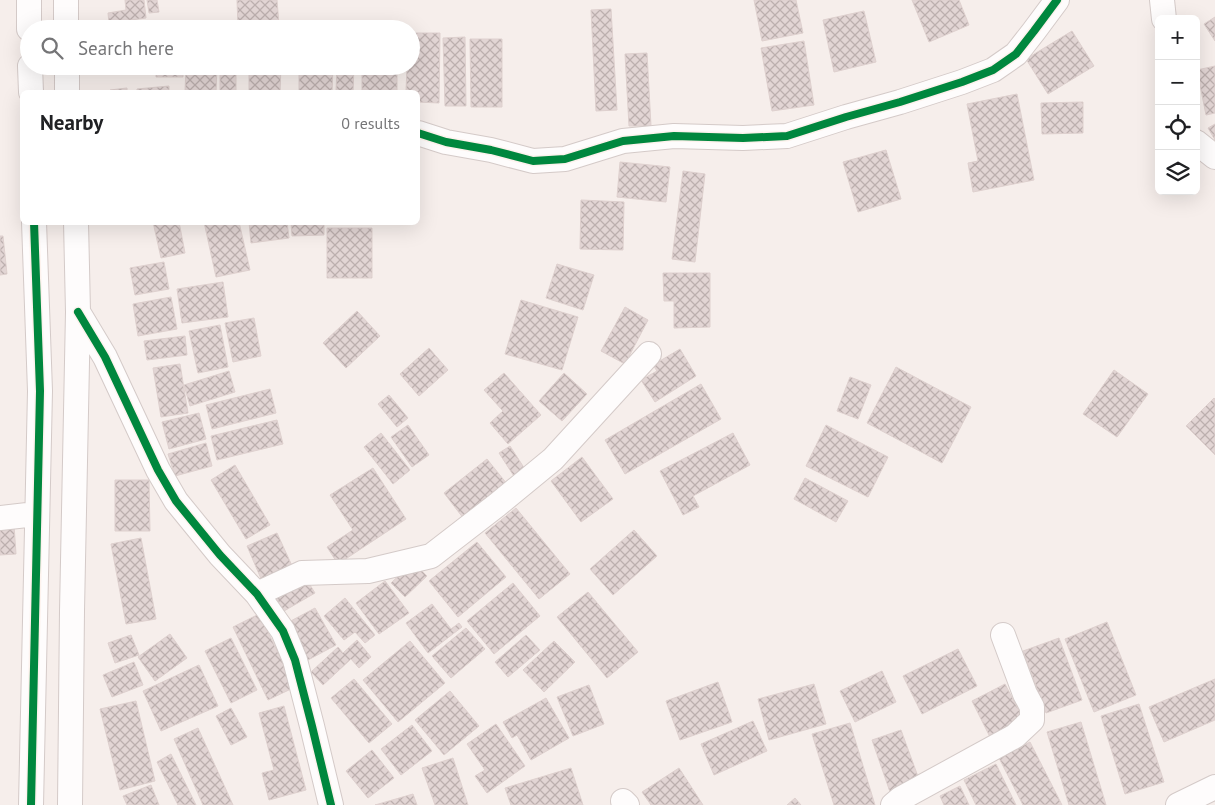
<!DOCTYPE html>
<meta charset="utf-8">
<style>
:root{--surface:#fff;--page:#f6f6f6;--text:#202124;--muted:#757577;--line:#e0e0e0}
body{margin:0;font-family:"PT Sans",sans-serif;background:var(--page);color:var(--text)}
.controls{position:absolute;right:15px;top:15px;display:grid;overflow:hidden;border-radius:8px;box-shadow:0 5px 20px #0002}
.controls button{width:45px;height:45px;display:grid;place-items:center;padding:0;border:0;border-bottom:1px solid var(--line);background:var(--surface);color:var(--text);font:25px sans-serif}
.list{margin:0;padding:0;list-style:none}
h2{display:flex;justify-content:space-between;align-items:center;height:65px;margin:0;padding:0 20px;font-size:21px}
h2 small{font-size:16px;font-weight:400;color:var(--muted)}
.icon{flex:none;width:28px;height:28px;fill:none;stroke:currentColor;stroke-width:2;stroke-linecap:round;stroke-linejoin:round}
.map{position:relative;flex:none;width:1215px;height:805px;overflow:hidden}
.search{position:absolute;background:var(--surface);box-shadow:0 5px 20px #0002;left:20px;top:20px;width:400px;height:55px;display:flex;align-items:center;gap:12px;box-sizing:border-box;padding:0 18px;border-radius:28px;color:var(--muted);font-size:19px}
.panel{position:absolute;background:var(--surface);box-shadow:0 5px 20px #0002;left:20px;top:90px;width:400px;height:135px;border-radius:8px}
.map>svg:first-child{display:block}
.building{fill:url(#building-cross-hatch);stroke:#ded0ce}
.lines{fill:none;stroke-linecap:round;stroke-linejoin:round}
.minor-casing{stroke:#d4cac8;stroke-width:26}
.minor{stroke:#fefcfc;stroke-width:24}
.cycleway-casing{stroke:#fdf2ed;stroke-width:11}
.cycleway{stroke:#00873e;stroke-width:8}
</style>
<div class="map">
<svg width="1215" height="805" viewBox="0 0 1215 805">
<defs>
<pattern id="building-cross-hatch" width="8" height="8" patternUnits="userSpaceOnUse" patternTransform="scale(1.25)"><rect width="8" height="8" fill="#e2d5d4"/><path d="M0 0l8 8M0 8l8-8" fill="none" stroke="#bcafae"/></pattern>
</defs>
<rect width="100%" height="100%" fill="#f6eeeb"/>
<!-- building -->
<path class="building" d="M125 0H144L146 18 109 23 108 13 126 10Z
M147 0H157L159 12 149 13Z
M237 0H277L279 25 238 27Z
M754 0H796L803 33 762 41Z
M912 0H959L969 25 929 42Z
M611 9 617 110 596 111 591 10Z
M864 11 876 62 834 72 823 20Z
M1215 17V41L1204 24Z
M189 25 221 29H188Z
M156 27H182V29H156Z
M1072 31 1094 66 1048 94 1026 59Z
M411 33H440L439 103 418 102V92H406L407 66H411Z
M465 37 466 106H445L443 38Z
M470 39H502V107H471Z
M804 41 814 105 772 111 761 48Z
M647 53 651 126H629L625 54Z
M156 66H183V77H156Z
M186 66H217L216 92H185Z
M220 66H236V92H220Z
M249 66H281L280 92H249Z
M299 66H333L332 92H299Z
M337 66H354L353 92H336Z
M362 66H397V92H362Z
M1215 66V113L1206 115 1197 70Z
M169 86V92H137V89Z
M127 88V92H110V90Z
M1017 94 1034 180 973 192 968 163 978 161 967 104Z
M1083 102V133L1042 134 1041 103Z
M1215 124V140L1208 128Z
M886 150 901 199 858 212 843 162Z
M620 162 670 167 666 202 617 197Z
M683 171 705 174 695 262 672 259Z
M581 200 624 202 623 250 580 249Z
M153 222H179L185 253 161 258Z
M204 222H239L250 270 216 277Z
M249 222H287L289 238 251 243Z
M291 222H324V235L292 236Z
M327 228H372V278H327Z
M0 236H3L7 274 0 275Z
M164 262 169 289 135 295 130 268Z
M557 264 594 275 583 310 546 298Z
M663 273H710V327L674 328V301H664Z
M223 282 228 317 182 323 177 289Z
M171 297 177 329 138 336 133 304Z
M521 300 578 317 562 370 505 354Z
M625 307 648 320 625 364 601 351Z
M357 311 380 336 346 368 323 343Z
M254 318 261 356 233 362 225 323Z
M220 325 228 367 198 373 189 331Z
M185 336 187 355 147 360 144 341Z
M429 348 448 370 419 396 400 374Z
M680 349 696 376 655 402 641 380 657 371 653 365Z
M180 364 188 413 161 417 153 368Z
M896 367 971 407 942 463 867 423Z
M1114 370 1148 394 1117 437 1083 414Z
M229 371 235 392 190 406 184 385Z
M504 373 541 415 508 444 490 423 503 411 484 390Z
M564 373 587 394 562 421 539 401Z
M850 377 871 385 858 419 837 411Z
M701 384 721 419 625 474 605 440Z
M270 389 276 413 212 429 206 405Z
M389 395 408 418 397 427 378 404Z
M1214 398 1215 399V455L1186 426Z
M199 413 206 439 169 449 162 422Z
M277 420 283 444 217 460 211 436Z
M408 425 429 455 412 467 391 437Z
M826 425 888 457 868 497 806 466Z
M381 433 410 470 393 484 364 447Z
M733 433 750 465 693 496 699 507 683 515 660 471Z
M206 443 212 466 175 476 168 454Z
M510 446 530 477 519 484 499 453Z
M582 457 613 499 581 522 551 481Z
M487 459 511 489 467 523 444 493Z
M235 465 270 525 246 539 211 480Z
M373 468 406 519 338 564 327 547 353 530 330 495Z
M805 478 848 501 836 522 794 499Z
M115 480H149L150 531H115Z
M516 508 570 574 539 599 485 533Z
M0 525H14L16 554 0 555Z
M634 530 657 556 613 595 590 569Z
M277 533 293 568 262 581 247 546Z
M141 538 156 619 126 624 111 544Z
M477 542 506 577 458 617 429 581Z
M413 562 427 576 405 597 391 583Z
M305 577 315 593 284 611 274 595Z
M385 581 409 613 379 634 356 603Z
M513 583 540 616 494 654 467 621Z
M588 592 638 652 607 678 557 617Z
M345 598 375 635 365 643 355 632 344 640 324 616Z
M432 604 451 629 459 623 462 627 428 653 406 623Z
M315 608 336 645 308 660 287 623Z
M259 614 295 687 268 700 233 627Z
M1107 622 1136 695 1094 712 1065 639Z
M466 628 485 649 451 678 432 656Z
M170 634 187 658 155 681 138 657Z
M131 635 139 655 115 663 108 643Z
M526 635 540 650 508 677 495 662Z
M231 638 257 690 231 703 205 651Z
M1059 638 1082 700 1046 713 1023 651Z
M357 640 371 657 359 668 351 659 323 685 311 672 338 647 343 653Z
M410 641 445 683 398 722 363 680Z
M554 641 575 662 544 692 523 670Z
M958 649 977 686 922 714 903 676Z
M134 662 143 685 112 697 103 675Z
M199 665 218 706 161 731 143 691Z
M882 671 896 702 855 722 840 691Z
M354 679 392 724 369 743 331 698Z
M1215 679V720L1164 742 1149 707Z
M718 682 732 722 680 740 666 701Z
M814 684 826 724 769 740 758 699Z
M1005 684 1025 722 991 739 972 701Z
M589 685 604 724 573 736 557 697Z
M450 691 479 726 444 755 415 720Z
M546 698 569 738 531 760 517 735 512 738 503 722Z
M136 701 155 781 120 790 100 709Z
M1139 704 1164 782 1125 794 1101 716Z
M284 706 306 790 269 800 262 773 274 770 259 713Z
M231 708 247 737 231 745 216 716Z
M753 721 767 751 714 775 701 744Z
M1081 722 1106 805H1069L1047 732Z
M850 723 875 805H834L812 734Z
M496 724 525 766 487 793 475 776 485 770 467 744Z
M412 725 432 751 401 775 381 749Z
M198 728 233 805H203L174 739Z
M901 730 920 782 890 792 872 740Z
M1030 742 1062 805H1023L999 758Z
M372 750 394 778 368 798 346 771Z
M171 754 196 805H178L157 762Z
M453 758 468 805H435L422 768Z
M996 764 1016 805H976L964 780Z
M571 768 583 805H511L505 788Z
M679 768 703 805H651L642 792Z
M151 785 159 805H127L123 796Z
M960 786 969 805H944L940 796Z
M413 794 417 805H375Z
M795 798 801 805H787Z"/>
<g class="lines">
<!-- minor casing -->
<g class="minor-casing">
<path id="minor" d="M29 0V29
M66 0V29
M1162 0 1164 19
M30 66 31 92
M67 66V92
M418 133 446 142 491 150 533 161 565 159 623 141 674 136 743 138 787 136 846 117 900 102 962 82 993 70 1016 54 1034 31 1057 0
M1196 142 1215 157
M78 312 105 357 158 470 176 501 220 555 257 594 283 631 295 660 312 726 331 805
M0 518 36 514
M257 594 302 573 368 571 431 556 497 505 553 459 649 354
M623 801 627 805
M31 805 40 391 34 222
M70 805 72 611 78 312 76 222
M893 805 900 799 1015 736 1032 720V707L1025 694 1003 635
M1178 805 1215 787"/>
</g>
<!-- minor -->
<use href="#minor" class="minor"/>
<!-- cycleway casing -->
<g class="cycleway-casing">
<path id="cycleway" d="M418 133 446 142 491 150 533 161 565 159 623 141 674 136 743 138 787 136 846 117 900 102 962 82 993 70 1016 54 1034 31 1057 0
M78 312 105 357 158 470 176 501 220 555 257 594 283 631 295 660 312 726 331 805
M31 805 40 391 34 222"/>
</g>
<!-- cycleway -->
<use href="#cycleway" class="cycleway"/>
</g>
</svg>
<div class="controls">
<button>+</button>
<button>−</button>
<button><svg class="icon" aria-label="locate" viewBox="0 0 24 24"><circle cx="12" cy="12" r="6"/><path d="M12 2v4M12 18v4M2 12h4M18 12h4"/></svg></button>
<button><svg class="icon" aria-label="layers" viewBox="0 0 24 24"><path d="M12 4l9 5-9 5-9-5zM3 14l9 5 9-5"/></svg></button>
</div>
<div class="search"><svg class="icon" aria-label="search" viewBox="0 0 24 24"><circle cx="10" cy="10" r="6"/><path d="M15 15l6 6"/></svg>Search here</div>
<section class="panel">
<h2>Nearby<small>0 results</small></h2>
<ul class="list">
</ul>
</section>
</div>
